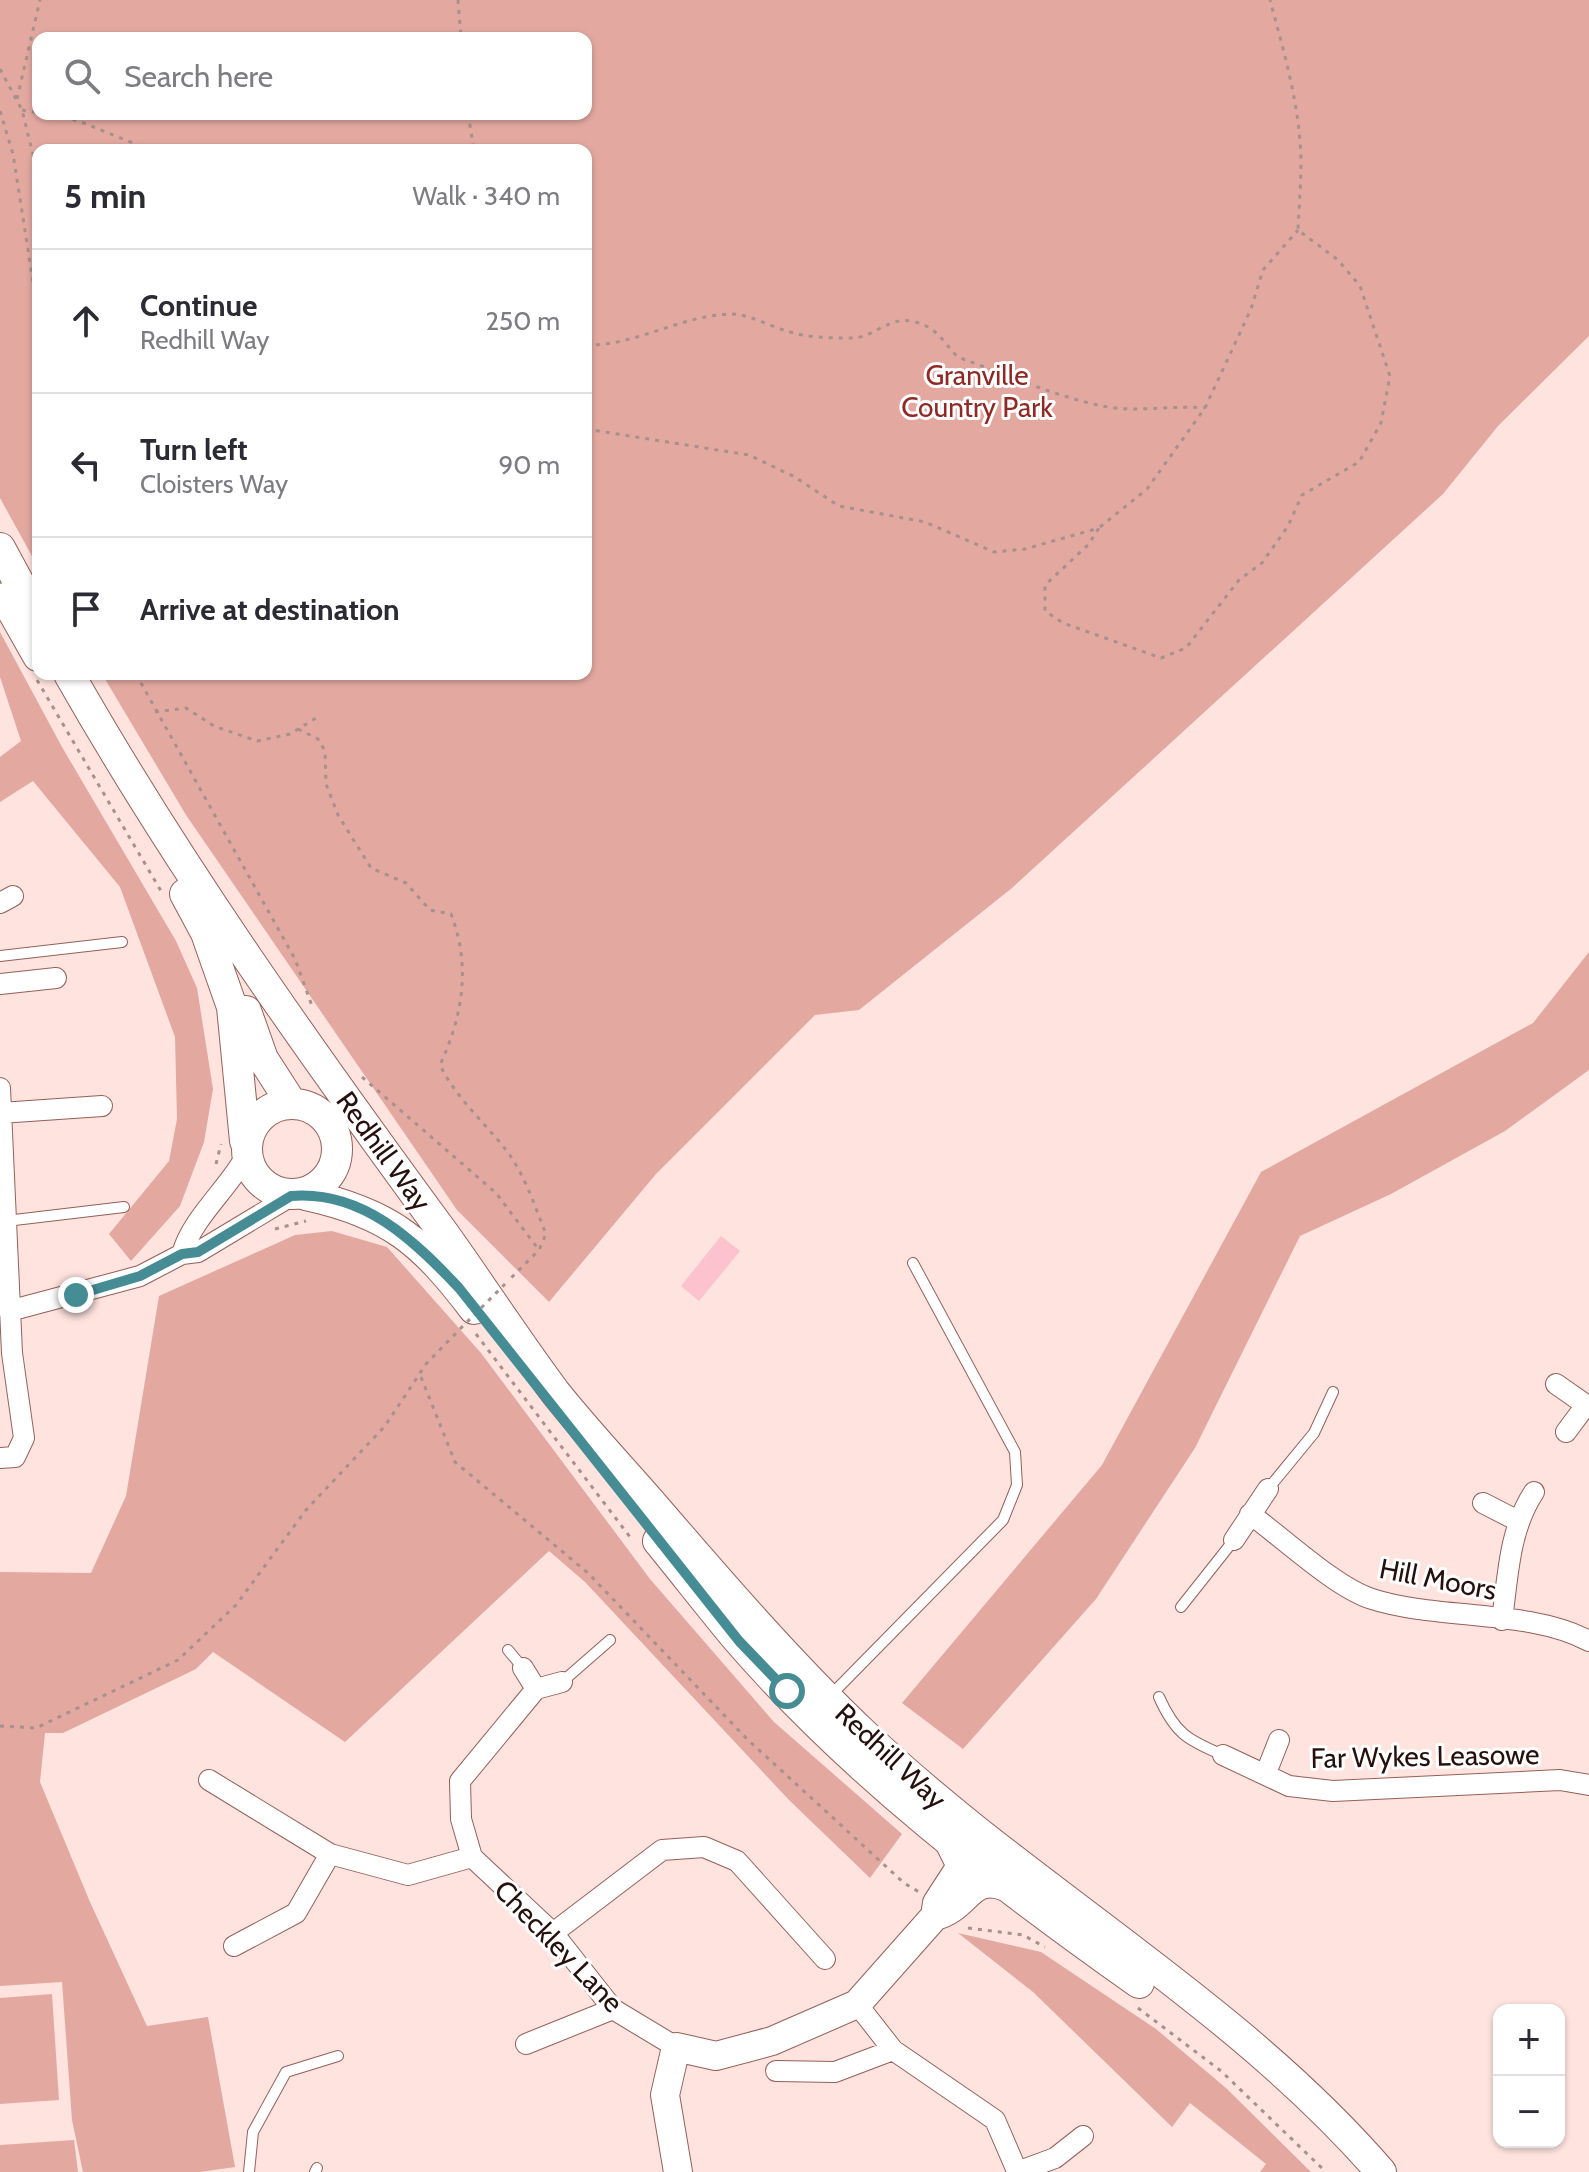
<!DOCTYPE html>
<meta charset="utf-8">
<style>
:root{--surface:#fff;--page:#f2f2f3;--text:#2b2b33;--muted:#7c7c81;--line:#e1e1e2}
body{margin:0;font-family:Cabin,sans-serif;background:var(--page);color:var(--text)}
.controls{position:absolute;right:24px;bottom:24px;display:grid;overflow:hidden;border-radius:16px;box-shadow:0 2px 6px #0004}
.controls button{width:72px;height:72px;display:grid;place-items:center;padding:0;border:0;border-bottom:2px solid var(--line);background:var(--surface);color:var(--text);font:40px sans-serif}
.stop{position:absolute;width:24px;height:24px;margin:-18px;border:6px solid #468c95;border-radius:50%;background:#fff}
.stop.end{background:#468c95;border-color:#fff;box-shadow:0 2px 8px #0008}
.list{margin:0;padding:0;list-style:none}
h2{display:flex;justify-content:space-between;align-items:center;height:104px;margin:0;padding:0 32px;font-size:34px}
h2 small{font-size:26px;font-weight:400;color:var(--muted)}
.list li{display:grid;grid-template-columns:52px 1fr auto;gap:24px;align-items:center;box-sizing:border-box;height:144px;padding:0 32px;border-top:2px solid var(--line)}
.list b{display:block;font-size:30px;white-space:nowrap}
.list p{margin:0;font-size:26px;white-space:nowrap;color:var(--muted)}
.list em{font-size:26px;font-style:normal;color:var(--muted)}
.icon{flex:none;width:44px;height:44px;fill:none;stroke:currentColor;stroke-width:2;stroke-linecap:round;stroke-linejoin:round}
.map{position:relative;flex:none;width:1589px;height:2172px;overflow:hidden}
.search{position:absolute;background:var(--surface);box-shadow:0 2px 6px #0004;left:32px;top:32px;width:560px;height:88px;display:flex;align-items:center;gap:20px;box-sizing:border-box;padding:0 28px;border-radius:16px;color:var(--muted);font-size:30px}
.panel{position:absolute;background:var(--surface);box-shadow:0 2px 6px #0004;left:32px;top:144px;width:560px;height:536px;border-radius:16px}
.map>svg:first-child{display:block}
.green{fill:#e3a9a1;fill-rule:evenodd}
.building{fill:#fcc2cd}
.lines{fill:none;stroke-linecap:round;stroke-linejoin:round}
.lane-casing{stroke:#975f58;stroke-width:12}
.street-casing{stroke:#975f58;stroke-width:22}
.secondary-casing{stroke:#975f58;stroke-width:30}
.primary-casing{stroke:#975f58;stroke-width:32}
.path{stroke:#a9908c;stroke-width:3;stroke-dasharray:4 6;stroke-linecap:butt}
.lane{stroke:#fff;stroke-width:10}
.street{stroke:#fff;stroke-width:20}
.secondary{stroke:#fff;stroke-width:28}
.primary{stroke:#fff;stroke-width:30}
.path-bridge{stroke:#a9908c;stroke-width:3;stroke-dasharray:4 6;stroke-linecap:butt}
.route{stroke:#468c95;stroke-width:10}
.labels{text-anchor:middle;stroke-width:6;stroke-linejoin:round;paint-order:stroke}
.park-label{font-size:28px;fill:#922824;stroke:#fff}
.street-label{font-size:28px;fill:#26100e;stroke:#fff}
</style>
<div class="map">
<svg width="1589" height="2172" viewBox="0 0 1589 2172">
<rect width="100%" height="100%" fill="#fee3df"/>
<!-- green -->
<path class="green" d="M0 0H1589V336L1498 426 1443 494 1012 888 859 1010 815 1015 656 1174 549 1302 457 1210 186 815 102 674H586V150H38V567L0 498ZM586 38V114H38V38Z
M0 632 62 747 176 941 197 988 213 1089 204 1142 180 1206 131 1261 109 1234 169 1161 177 1119 175 1037 120 887 33 781 0 802V757L21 741 0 677Z
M1589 952V1070L1505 1131 1391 1194 1300 1236 1195 1448 1096 1599 963 1749 902 1703 1102 1465 1261 1172 1533 1023Z
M332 1231 387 1247 481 1353 650 1579 774 1722 902 1834 870 1878 789 1800 585 1582 549 1551 345 1742 213 1652 196 1669 63 1733H45L40 1782 90 1902 147 2026 208 2017 235 2167 200 2172H83L72 2120 62 1982 0 1986V1572L91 1573 126 1496 159 1296 295 1235Z
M958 1933 1041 1952 1156 2029 1226 2088 1311 2172H1260L1266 2164 1190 2103 1172 2127 1033 1992Z
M52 1994 59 2100 0 2104V1998Z
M74 2140 78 2172H0V2145Z"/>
<!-- building -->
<path class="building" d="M721 1236 740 1251 699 1301 681 1286Z"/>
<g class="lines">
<!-- lane casing -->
<g class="lane-casing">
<path id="lane" d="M0 956 122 942
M6 1221 124 1207
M1268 1489 1314 1433 1333 1392
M1181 1607 1234 1540
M508 1650 523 1668
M562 1682 610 1640
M829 1697 1003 1520 1017 1485 1015 1452 913 1263
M1159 1697C1175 1733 1187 1740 1223 1755
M249 2172 253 2132 286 2072 338 2056
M315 2172 317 2168"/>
</g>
<!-- street casing -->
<g class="street-casing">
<path id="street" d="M0 903 13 896
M0 984 56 978
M0 1088 12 1353 24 1438 15 1457 0 1458
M0 1113 102 1106
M182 1254C192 1218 228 1189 246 1156
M9 1311 140 1276 182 1254 198 1252 291 1196
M1556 1384 1589 1407
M1566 1432 1586 1405
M1483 1503 1518 1521
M1250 1514C1282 1537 1336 1588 1372 1599 1437 1620 1530 1609 1589 1641
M1234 1540 1268 1489
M1502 1620C1508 1576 1509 1530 1534 1492
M523 1668 536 1689 562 1682
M536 1689 460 1781 461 1819 472 1857 553 1933 613 2009 676 2047
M1223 1755 1289 1786 1333 1791 1560 1780 1589 1785
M1266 1773 1279 1740
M209 1780 330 1854 296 1913 234 1946
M330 1854 408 1875 472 1857
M553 1933 662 1850 704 1847 737 1861 825 1959
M857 2004 893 2050
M526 2044 613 2009
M776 2071 835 2072 893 2050 995 2120 1017 2171
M1017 2172 1055 2158 1083 2136"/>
</g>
<!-- secondary casing -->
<g class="secondary-casing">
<path id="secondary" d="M935 1916C968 1908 970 1872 1006 1887
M678 2172 665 2095 676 2047 716 2056 772 2041 857 2004 935 1916 937 1903 961 1866 948 1840"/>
</g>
<!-- primary casing -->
<g class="primary-casing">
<path id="primary" d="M0 548 38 618
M5 598 38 656
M69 674C180 869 312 1054 445 1235 482 1287 517 1341 555 1392 586 1431 621 1468 654 1506 722 1585 791 1665 866 1736 1029 1890 1234 2002 1381 2172
M185 894 206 933 232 1007 245 1141
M246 1011 263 1059 292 1104
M247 1149a45 45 0 1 1 90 0a45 45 0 1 1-90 0Z
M306 1195C390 1213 423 1242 474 1309
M658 1541C685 1574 711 1608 738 1640 853 1773 996 1882 1139 1983"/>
</g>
<!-- path -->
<path class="path" d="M458 0 461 38
M0 69 22 110 38 175
M17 99 40 0
M22 110 38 113
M0 111 13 154 38 314
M43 114 79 121 150 150
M468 114 474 150
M586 345C635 346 680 316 729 314 747 313 769 326 787 331 808 338 832 338 854 338 873 337 889 317 911 321 944 327 947 354 963 359 1007 375 1055 396 1102 406 1136 413 1170 405 1205 408
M586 429 749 455 795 477 839 506 925 522 994 552 1025 549 1099 528 1088 545 1045 585V611L1063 623 1161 658 1186 648 1239 580 1262 563 1288 526 1302 495 1359 462 1381 423 1390 376 1360 286 1338 260 1298 230C1299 207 1301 184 1301 161 1300 106 1284 52 1270 0
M1100 527 1147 489 1205 408 1251 309 1263 270 1298 230
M136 674 295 959 312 1006
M37 680 161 891
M155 712 186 708 214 726 257 741 290 734 316 718
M298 729 318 739 325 751 326 784 338 815 371 868 406 883 430 910 451 914C471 966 463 1015 440 1065 457 1100 486 1123 509 1154 526 1178 535 1207 546 1234L539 1250 508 1281
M362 1077 496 1193 539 1250
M216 1164 221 1144
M275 1229 306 1221
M476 1334 633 1541
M421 1377 455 1462 588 1573 747 1739 904 1883 919 1892
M0 1726 36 1728 178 1660 236 1605 306 1510 385 1426 426 1364 460 1329
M968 1928 1023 1935 1045 1947
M1138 2008 1221 2071 1326 2172"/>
<!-- lane -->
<use href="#lane" class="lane"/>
<!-- street -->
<use href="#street" class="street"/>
<!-- secondary -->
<use href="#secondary" class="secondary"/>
<!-- primary -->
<use href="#primary" class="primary"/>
<!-- path-bridge -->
<path class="path-bridge" d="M460 1329 505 1284"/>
</g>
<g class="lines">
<!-- route -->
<path class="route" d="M76 1295 140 1276 182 1254 198 1252 291 1196C362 1190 414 1240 459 1288L739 1641 787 1691"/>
</g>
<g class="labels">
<!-- park labels -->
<g class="park-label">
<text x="977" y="385">Granville<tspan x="977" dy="32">Country Park</tspan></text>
</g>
<!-- street labels -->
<g class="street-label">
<text transform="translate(384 1151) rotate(54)" y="10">Redhill Way</text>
<text transform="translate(1438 1579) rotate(11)" y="10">Hill Moors</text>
<text transform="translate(891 1756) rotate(43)" y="10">Redhill Way</text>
<text transform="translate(1425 1756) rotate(-1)" y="10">Far Wykes Leasowe</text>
<text transform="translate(559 1946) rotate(46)" y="10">Checkley Lane</text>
</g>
</g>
</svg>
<div class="controls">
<button>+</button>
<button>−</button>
</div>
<div class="stop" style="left:787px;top:1691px"></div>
<div class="stop end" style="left:76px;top:1295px"></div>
<div class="search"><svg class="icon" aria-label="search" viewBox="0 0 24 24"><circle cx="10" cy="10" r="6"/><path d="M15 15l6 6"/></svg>Search here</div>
<section class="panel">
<h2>5 min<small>Walk · 340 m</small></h2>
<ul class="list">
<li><svg class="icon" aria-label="ahead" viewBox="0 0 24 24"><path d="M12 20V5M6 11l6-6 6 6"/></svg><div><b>Continue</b><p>Redhill Way</p></div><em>250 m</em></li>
<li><svg class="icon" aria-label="left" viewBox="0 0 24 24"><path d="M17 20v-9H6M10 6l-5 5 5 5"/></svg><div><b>Turn left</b><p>Cloisters Way</p></div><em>90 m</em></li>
<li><svg class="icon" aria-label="arrive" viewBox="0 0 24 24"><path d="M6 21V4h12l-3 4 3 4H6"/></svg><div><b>Arrive at destination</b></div></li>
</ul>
</section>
</div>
